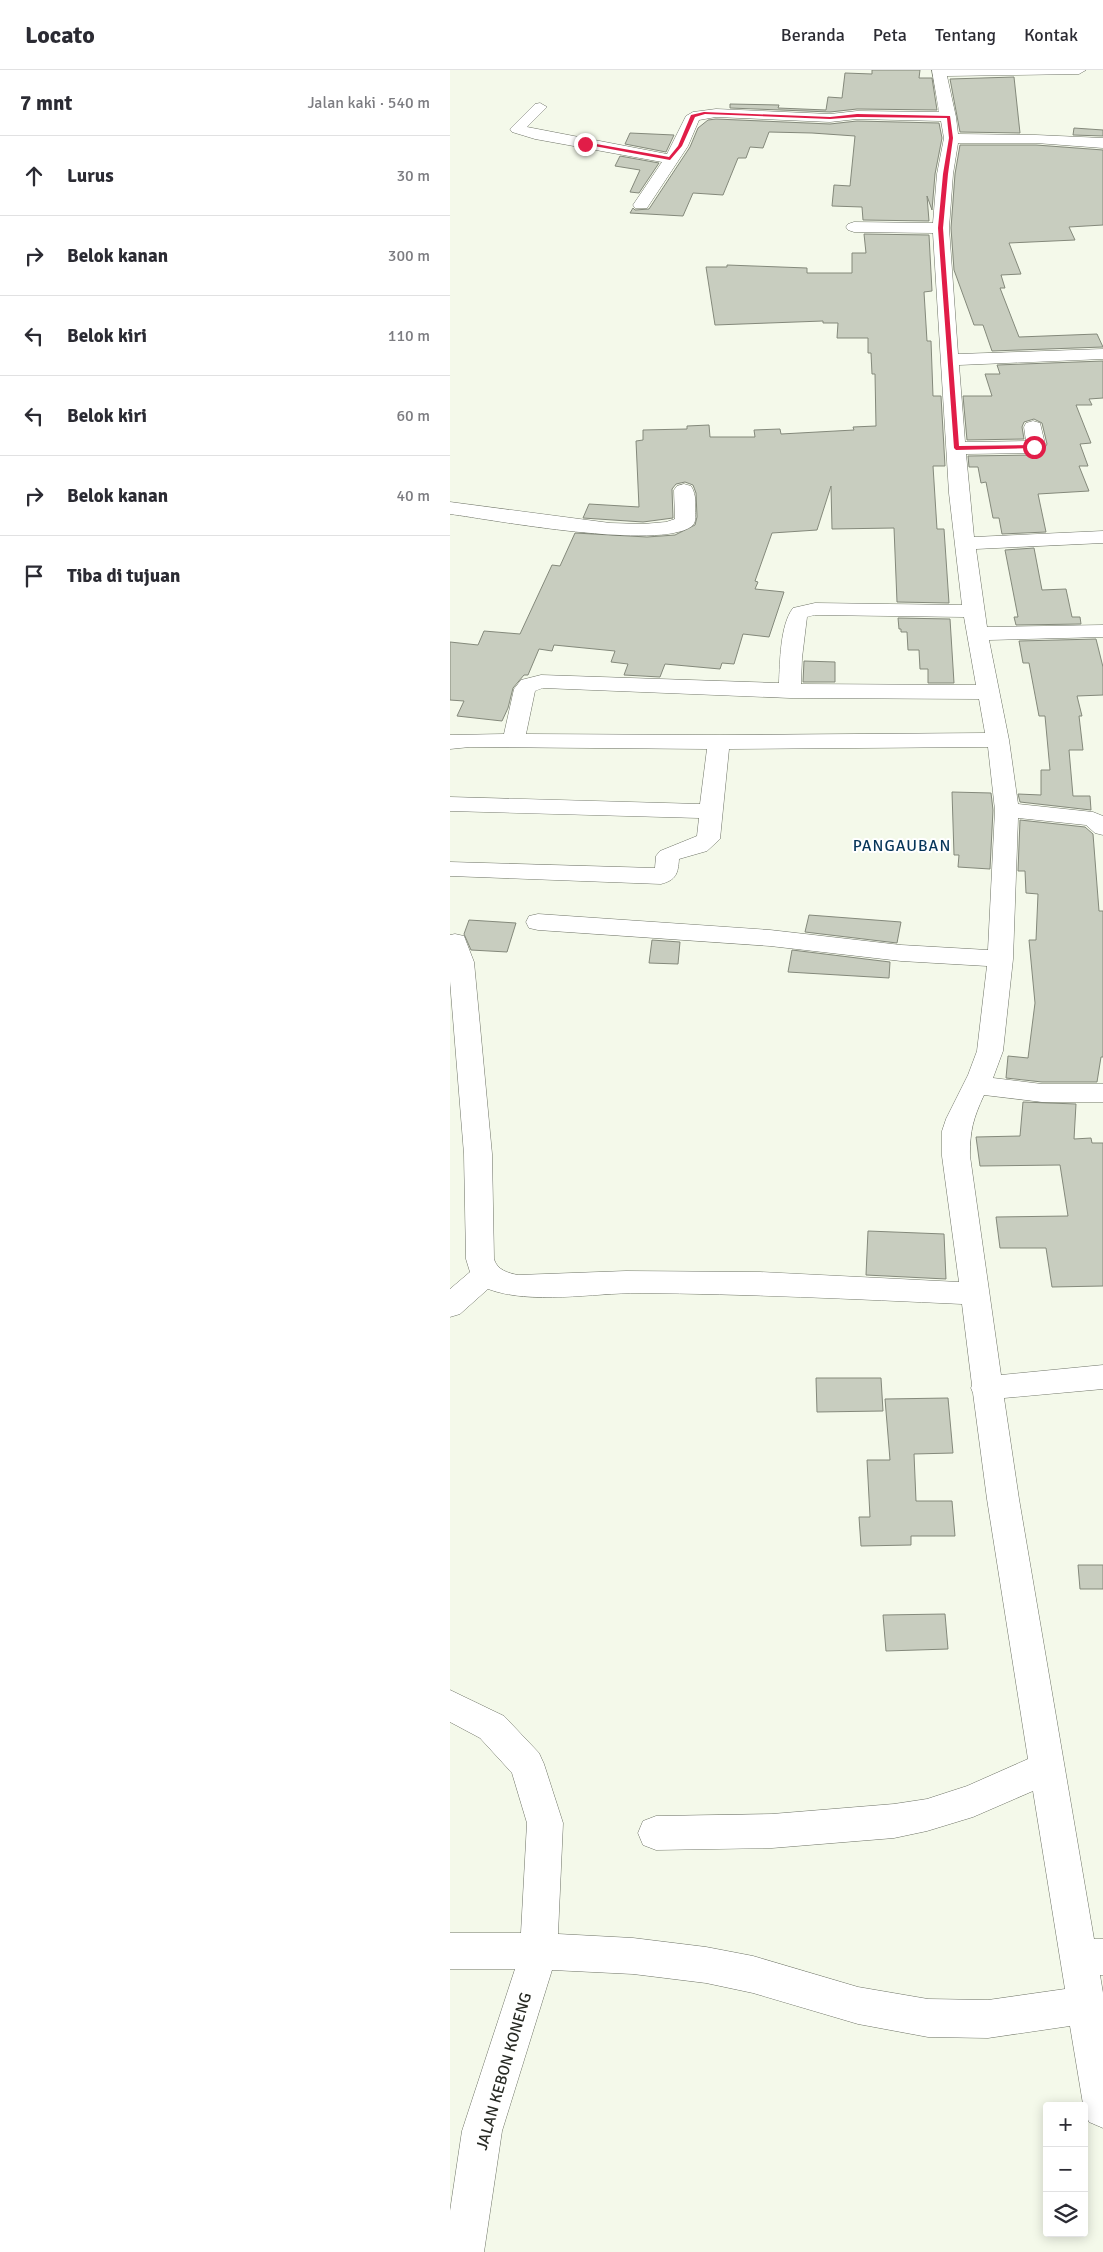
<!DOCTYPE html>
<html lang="id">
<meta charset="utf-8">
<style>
:root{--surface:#fff;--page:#f2f2f3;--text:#2b2b33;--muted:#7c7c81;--line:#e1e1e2}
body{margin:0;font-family:Signika,sans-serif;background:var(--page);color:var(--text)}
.controls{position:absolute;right:15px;bottom:15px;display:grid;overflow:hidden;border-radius:5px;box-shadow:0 2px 12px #0003}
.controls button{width:45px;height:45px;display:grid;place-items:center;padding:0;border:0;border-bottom:1px solid var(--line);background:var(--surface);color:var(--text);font:25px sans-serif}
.stop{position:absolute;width:15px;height:15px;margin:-11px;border:4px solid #e11d48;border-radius:50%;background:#fff}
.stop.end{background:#e11d48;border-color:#fff;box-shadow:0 1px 5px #0008}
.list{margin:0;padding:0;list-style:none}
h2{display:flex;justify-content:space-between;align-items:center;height:65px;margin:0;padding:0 20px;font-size:21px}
h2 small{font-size:16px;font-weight:400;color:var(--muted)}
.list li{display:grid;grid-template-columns:32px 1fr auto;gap:15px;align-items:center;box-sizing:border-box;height:80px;padding:0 20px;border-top:1px solid var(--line)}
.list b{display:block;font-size:19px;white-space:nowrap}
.list em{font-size:16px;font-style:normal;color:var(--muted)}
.icon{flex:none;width:28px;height:28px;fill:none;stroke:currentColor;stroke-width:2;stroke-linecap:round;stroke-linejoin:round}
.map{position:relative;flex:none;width:653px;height:2182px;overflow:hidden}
header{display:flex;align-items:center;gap:30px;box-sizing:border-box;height:70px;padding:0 25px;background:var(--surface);border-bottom:1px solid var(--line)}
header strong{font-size:24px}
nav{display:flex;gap:28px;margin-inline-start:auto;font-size:18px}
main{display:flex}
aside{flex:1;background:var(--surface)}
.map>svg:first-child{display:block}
.building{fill:#c8cdbf;stroke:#84897b}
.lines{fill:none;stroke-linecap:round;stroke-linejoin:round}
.minor-casing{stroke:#6e7366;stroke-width:1}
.minor{fill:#fff;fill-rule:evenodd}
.route{fill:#e11d48}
.labels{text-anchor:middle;stroke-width:4;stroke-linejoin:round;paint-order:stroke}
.quarter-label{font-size:16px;letter-spacing:1px;fill:#063559;stroke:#fff}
.near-street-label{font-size:16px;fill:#282a24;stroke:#fff}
</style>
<header>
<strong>Locato</strong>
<nav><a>Beranda</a><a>Peta</a><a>Tentang</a><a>Kontak</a></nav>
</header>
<main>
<aside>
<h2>7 mnt<small>Jalan kaki · 540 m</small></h2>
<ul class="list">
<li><svg class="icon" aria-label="ahead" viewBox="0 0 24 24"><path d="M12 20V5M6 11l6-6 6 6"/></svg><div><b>Lurus</b></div><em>30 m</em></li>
<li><svg class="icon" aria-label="right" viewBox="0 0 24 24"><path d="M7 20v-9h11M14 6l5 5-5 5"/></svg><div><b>Belok kanan</b></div><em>300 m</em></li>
<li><svg class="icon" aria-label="left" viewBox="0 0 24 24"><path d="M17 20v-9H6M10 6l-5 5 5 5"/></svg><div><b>Belok kiri</b></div><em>110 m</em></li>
<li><svg class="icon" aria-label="left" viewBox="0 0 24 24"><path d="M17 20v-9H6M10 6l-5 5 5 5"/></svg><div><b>Belok kiri</b></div><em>60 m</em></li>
<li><svg class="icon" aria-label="right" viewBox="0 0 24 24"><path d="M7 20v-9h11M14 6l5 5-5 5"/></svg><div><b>Belok kanan</b></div><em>40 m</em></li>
<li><svg class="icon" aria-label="arrive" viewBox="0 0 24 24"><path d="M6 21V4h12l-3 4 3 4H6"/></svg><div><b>Tiba di tujuan</b></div></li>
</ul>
</aside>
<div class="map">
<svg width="653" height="2182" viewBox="0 0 653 2182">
<rect width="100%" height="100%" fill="#f4f9ea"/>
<!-- building -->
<path class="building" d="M422 0H470L469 8H482L487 40 407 39 380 42 280 38V34L329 35 328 38 376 40 378 27 392 28 395 3 422 4Z
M564 7 570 63 510 62 500 9Z
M266 49 380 54 407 51 489 53 492 68 485 104 482 140 477 126 479 151 413 150 412 137 382 136 384 115 400 116 405 66 362 63 319 62 313 78 300 77 296 88H288L273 125 243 123 233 146 180 143 183 138 185 140 199 139 240 77 248 58 258 50Z
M624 58 653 60V66L623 65Z
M180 63 224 65 216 82 175 74Z
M510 75H586L653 80V155L619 157 625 170 559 173 571 204 551 205 555 218H550L569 267 647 264 653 277 542 281 533 255H524L504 200 501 158 505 104Z
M170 86 209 93 189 123 180 122 190 100 165 96Z
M414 164 479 165 482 221 474 222 477 271H481L483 326H491L495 396H483L487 459H494L499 533 447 532 444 458 382 459 381 416 367 460 322 463 305 511 308 512 305 519 334 522 319 567 293 564 284 594 272 593 270 599 215 594 210 607 174 605 178 594 161 592 165 581 104 575 102 581 89 579 78 605H74L63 618 58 638 52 651 7 646 14 631 0 630V572L28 575 34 561 70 564 102 495 110 496 125 463 197 467 225 465 245 455 247 447 246 423 243 415 235 412 226 414 222 419 223 448 193 452 133 448 139 434 189 437 186 371 193 370V360L237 359V356L259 355 260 367H305L304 360 330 359 331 364 404 360 403 357 426 356 425 304H422L421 283H418V268H387L388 253H373V251L265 255 256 197H277V195L357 198V203H402V183H416Z
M653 291V328L639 329 642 335H626L641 373 630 374 638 396H629L639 421 588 424 596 462 552 464 549 448H543L536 412 531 413 528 397H519L518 386 584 385 592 383 597 374 592 353 584 349 574 352 572 357 574 369 517 370 513 326H542L535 304H550L547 295Z
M584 478 592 520 616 519 622 547H630L631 554 566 555 564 547H568L555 480Z
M448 548 500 549 504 613H478V599H470L469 580H458L457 562H451V559H449Z
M646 569 653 597V625L627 626 632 646H629L633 680H619L623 726H640L641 740 570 732 568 724 591 725V700H600L595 646H589L579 593H573L569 571Z
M354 591 385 592V612H353Z
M502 722 541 723 543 740 540 799 508 797 509 785H504Z
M570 750 635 757 643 764 649 841H653V987H651L647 1012H592L556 1008 558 986 578 988 585 933 579 870H586L588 824 576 823 575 801H568Z
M359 845 451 852 447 873 355 862Z
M19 850 66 853 57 882 21 880 14 864Z
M202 870 230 872 228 894 199 893Z
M342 880 440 892 439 908 338 902Z
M573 1032 626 1034 624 1069 641 1068 642 1073H653V1216L602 1217 596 1178H550L546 1147 618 1146 610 1095 530 1096 526 1067 570 1066Z
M418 1161 494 1164 496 1209 416 1205Z
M366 1308H431L433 1341 367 1342Z
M498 1328 503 1383 464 1384 466 1431H502L505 1466H461V1475L411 1476 409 1447H420L417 1390H440L435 1329Z
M628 1495H653V1519H630Z
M495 1544 498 1579 436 1581 433 1545Z"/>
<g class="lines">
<!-- minor casing -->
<g class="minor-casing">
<path id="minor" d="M482 0H636L629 4 497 6 506 47 508 64 586 65 653 68V78L586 73H508L503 104 499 158 508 284 653 279V289L509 295 515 372 576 371 574 357 576 353 583 351 590 353 595 374 591 381 584 383 516 384 524 467 653 461V473L526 479 537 557 653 555V567L539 570 559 670 568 734 643 742 653 746V765L645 763 636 755 568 748 563 889 553 981 543 1008 592 1014H653V1032H592L534 1025C523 1049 520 1060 520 1086L551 1305 653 1295V1319L554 1328 569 1429 644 1869H653V1905H650L653 1923V2058L639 2052 634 2040 620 1956 538 1968 478 1967 408 1954 303 1923 256 1913 183 1904 102 1900 52 2061 34 2182H0V2141L12 2061 65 1899H0V1863H71L77 1753 62 1703 30 1668 0 1652V1620L54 1646 89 1683 94 1694 113 1753 108 1864 183 1868 256 1877 303 1886 408 1917 478 1929 538 1930 615 1919 583 1721 523 1747 477 1761 444 1768 322 1778 206 1780 193 1775 188 1763 193 1751 206 1746 322 1744 444 1734 477 1729 517 1716 578 1689 537 1429 523 1323 521 1318 522 1315 512 1234C404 1229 297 1224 189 1223 143 1223 81 1235 38 1219L10 1244 0 1247V1219L20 1202 16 1189 14 1084 0 911V865L5 864 14 866 24 892 42 1084 44 1189C47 1200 58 1203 68 1205L176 1201 310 1202 509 1212 492 1086V1061L496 1049 518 1005 527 981 537 896 451 891 320 876 88 860 79 858 76 852 79 846 88 844 320 860 451 875 538 880 545 740 538 677 279 679 270 769 257 781 229 789C228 804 226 810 211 814L0 806V792L205 798 206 786 210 781 247 766 249 748 0 741V727L250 734 257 679 20 677 0 679V665L54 664 64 619 71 610 91 605 329 613C330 592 330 555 343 538L365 533 512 535 499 423 483 163 404 162 398 160 396 157 398 154 404 152 483 153 487 104 494 68 491 51 407 49 380 52 266 47 249 50 238 76 197 138H185L183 135 212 92 85 69 62 62 60 59 85 34 90 33 97 37 77 57 217 84 236 46 243 42 266 39 380 44 407 41 489 42ZM365 545 514 547 526 615 351 614 352 588 357 547ZM93 618 340 628 529 629 535 663 269 665 76 664 85 621Z
M234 414 241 416C245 422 246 430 245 438 245 443 247 452 242 456 210 481 44 450 0 444V432L160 453 193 454 216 452 225 449 224 420 227 416Z"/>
</g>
<!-- minor -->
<use href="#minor" class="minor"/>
</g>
<!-- route -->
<path class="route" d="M254 42 380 47 407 44 500 46 503 68 498 104 493 158 509 376 584 375 585 378 506 380 504 378 488 158 493 104 499 68 497 48 407 47 380 49 255 44 245 47 232 76 220 90 133 74 135 72 219 87 228 76 241 45Z"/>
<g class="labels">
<!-- quarter labels -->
<g class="quarter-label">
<text x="452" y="781">PANGAUBAN</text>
</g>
<!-- near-street labels -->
<g class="near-street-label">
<text transform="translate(53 2001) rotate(-74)" y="6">JALAN KEBON KONENG</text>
</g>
</g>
</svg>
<div class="controls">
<button>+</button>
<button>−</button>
<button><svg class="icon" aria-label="layers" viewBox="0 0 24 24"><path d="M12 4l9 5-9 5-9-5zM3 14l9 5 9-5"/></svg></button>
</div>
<div class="stop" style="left:584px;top:377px"></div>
<div class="stop end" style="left:135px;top:74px"></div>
</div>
</main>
